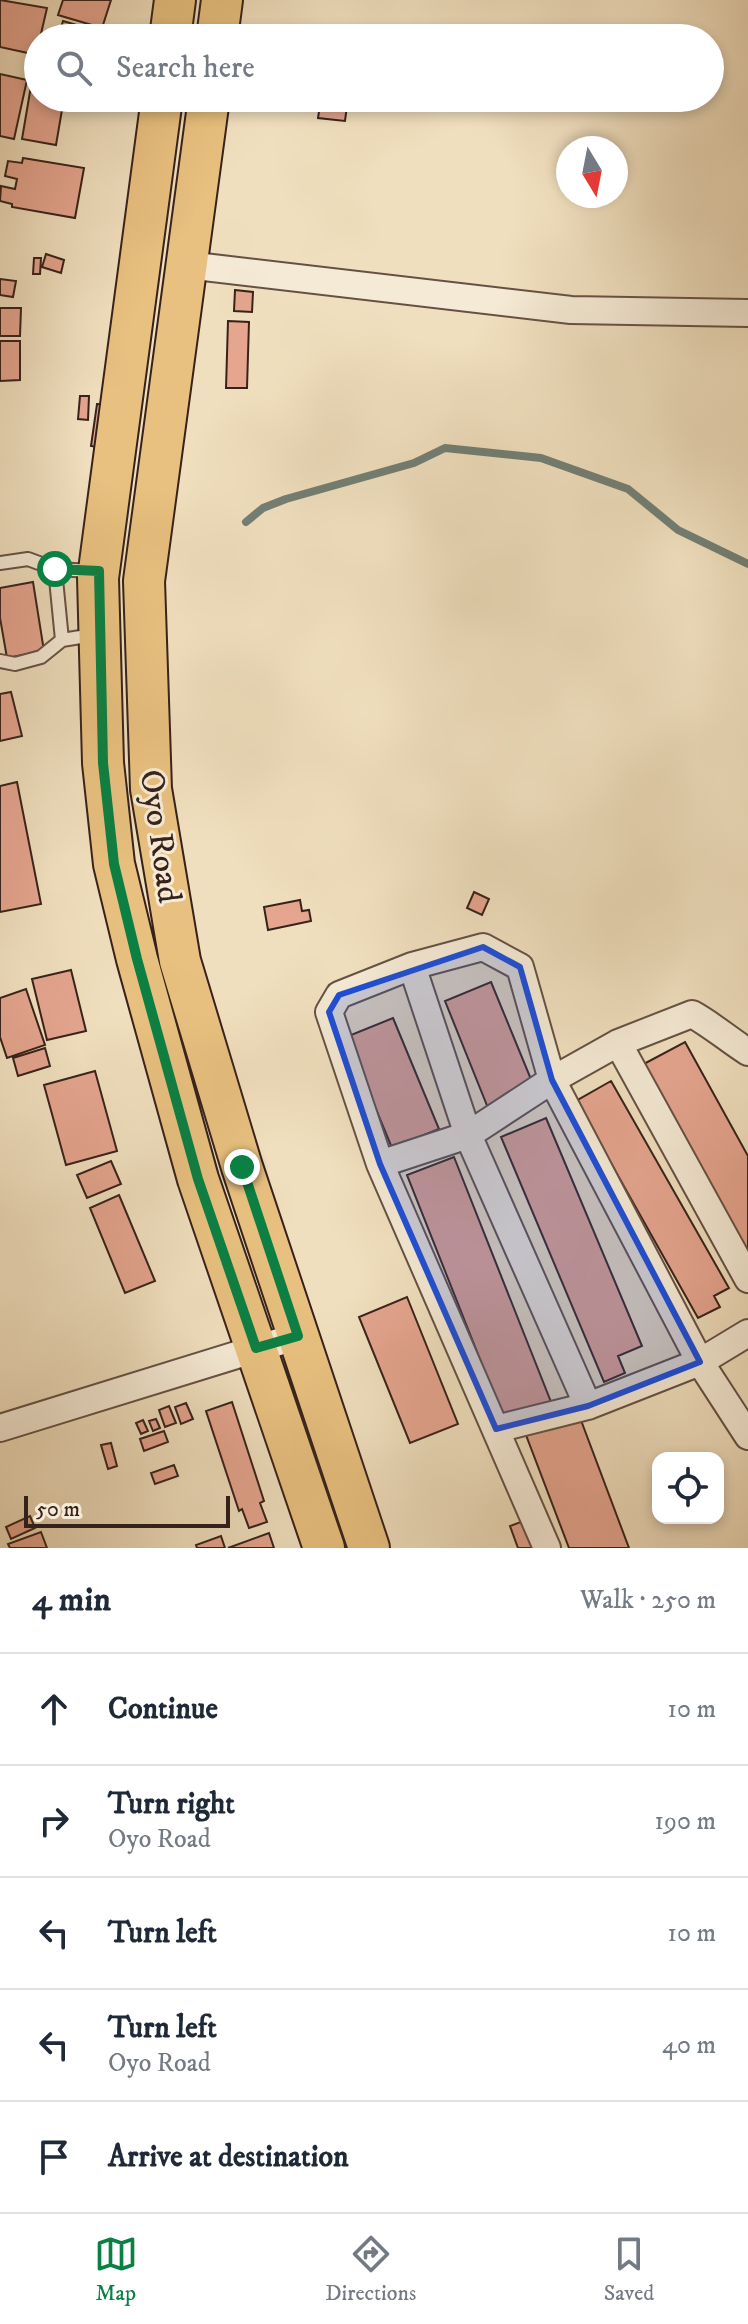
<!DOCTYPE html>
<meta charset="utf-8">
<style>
:root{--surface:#fff;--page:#f6f6f7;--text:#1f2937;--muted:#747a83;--line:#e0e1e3;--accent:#0b8043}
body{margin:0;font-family:"IM FELL DW Pica",serif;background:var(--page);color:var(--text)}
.controls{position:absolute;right:24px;bottom:24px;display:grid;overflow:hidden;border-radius:16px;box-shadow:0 4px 12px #0003}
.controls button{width:72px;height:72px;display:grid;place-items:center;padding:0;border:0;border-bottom:2px solid var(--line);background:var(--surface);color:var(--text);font:40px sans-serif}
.compass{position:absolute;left:556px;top:136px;width:72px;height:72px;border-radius:50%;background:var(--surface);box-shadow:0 4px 12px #0003;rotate:170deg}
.scale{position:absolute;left:24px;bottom:20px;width:206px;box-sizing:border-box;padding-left:8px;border:4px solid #37221b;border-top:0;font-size:22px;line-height:28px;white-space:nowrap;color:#37221b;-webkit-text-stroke:6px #f5ead5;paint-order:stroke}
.stop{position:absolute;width:24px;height:24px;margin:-18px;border:6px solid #0b8043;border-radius:50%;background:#fff}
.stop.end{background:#0b8043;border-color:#fff;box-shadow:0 2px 8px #0008}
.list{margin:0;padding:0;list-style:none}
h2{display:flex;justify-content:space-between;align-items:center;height:104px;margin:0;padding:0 32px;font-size:34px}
h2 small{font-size:26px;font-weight:400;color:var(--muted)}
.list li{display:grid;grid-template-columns:52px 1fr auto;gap:24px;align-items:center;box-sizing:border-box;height:112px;padding:0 32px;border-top:2px solid var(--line)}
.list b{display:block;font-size:30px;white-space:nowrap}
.list p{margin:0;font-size:26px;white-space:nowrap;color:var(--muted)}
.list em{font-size:26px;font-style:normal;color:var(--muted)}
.icon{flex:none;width:44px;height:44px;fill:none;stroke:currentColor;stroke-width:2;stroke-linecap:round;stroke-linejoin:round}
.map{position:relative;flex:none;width:748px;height:1548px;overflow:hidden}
.search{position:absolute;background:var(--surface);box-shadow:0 4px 12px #0003;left:24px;right:24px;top:24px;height:88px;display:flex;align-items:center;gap:20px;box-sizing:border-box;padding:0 28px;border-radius:44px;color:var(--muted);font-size:30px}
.sheet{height:664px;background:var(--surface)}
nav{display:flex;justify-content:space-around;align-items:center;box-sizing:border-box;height:112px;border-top:2px solid var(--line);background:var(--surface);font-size:22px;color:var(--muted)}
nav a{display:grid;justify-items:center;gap:4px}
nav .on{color:var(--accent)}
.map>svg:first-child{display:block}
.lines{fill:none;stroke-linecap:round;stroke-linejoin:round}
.stream{stroke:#727f75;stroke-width:8}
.building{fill:#e5a58f;stroke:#37221b;stroke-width:2}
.lane-casing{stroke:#655144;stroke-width:16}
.street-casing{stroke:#655144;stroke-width:30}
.primary-casing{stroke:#37221b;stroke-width:44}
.lane{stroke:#f5ead5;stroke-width:12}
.street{stroke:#f5ead5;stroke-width:26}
.primary{stroke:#e8c07f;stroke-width:40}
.route{stroke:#0b8043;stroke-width:10}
.marked{fill:#1d4ed8;fill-opacity:0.2;stroke:#1d4ed8;stroke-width:6;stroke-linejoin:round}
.labels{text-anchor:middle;stroke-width:6;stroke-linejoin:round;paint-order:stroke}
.street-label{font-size:34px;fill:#37221b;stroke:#f5ead5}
</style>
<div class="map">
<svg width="748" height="1548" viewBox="0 0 748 1548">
<rect width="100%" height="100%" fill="#f0dfbe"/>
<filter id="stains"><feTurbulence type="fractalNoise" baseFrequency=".0025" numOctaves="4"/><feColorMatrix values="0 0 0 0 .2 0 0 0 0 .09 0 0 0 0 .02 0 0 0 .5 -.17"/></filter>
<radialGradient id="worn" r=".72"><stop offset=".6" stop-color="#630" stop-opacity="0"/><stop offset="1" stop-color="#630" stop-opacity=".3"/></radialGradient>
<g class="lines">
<!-- stream -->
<path class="stream" d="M246 522 263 508 286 499 414 463 445 448 541 458 628 489 678 530 748 564"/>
</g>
<!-- building -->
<path class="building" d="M0 0 47 8 40 38H38L37 55 0 47Z
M63 0H111L102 28 58 15Z
M63 21 118 37V38H58Z
M0 74 27 80 14 139 0 136Z
M31 86 38 87V98H64L56 145 22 139Z
M321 98H348L345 121 318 118Z
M23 158 84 168 75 218 12 207V204L0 201 1 186 15 189 17 179 5 176 8 161 22 163Z
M46 254 64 260 61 273 42 267Z
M34 258H41L40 274H33Z
M0 279 16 281 13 297 0 295Z
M235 290 253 292 252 312 234 311Z
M0 308H21L20 336H0Z
M228 321 249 322 247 388H226Z
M0 341H20V380L0 381Z
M80 396H89L88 420 78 419Z
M97 404 108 405 103 448 91 446Z
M33 582 44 651 7 658 0 618V588Z
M11 692 22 736 0 741V694Z
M17 782 41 904 0 912V786Z
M474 892 489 899 482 915 467 908Z
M300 900 302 911 309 910 311 921 268 930 264 907Z
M71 970 86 1031 47 1040 32 979Z
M491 982 535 1089 488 1108 445 1001Z
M26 989 45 1045 7 1058 0 1037V998Z
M393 1018 439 1129 392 1148 346 1037Z
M685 1042 748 1156V1259L640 1066Z
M45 1048 50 1066 18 1076 13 1058Z
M95 1071 117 1151 66 1165 44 1085Z
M611 1081 729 1288 714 1296 720 1307 698 1318 576 1101Z
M546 1118 642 1346 618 1356 625 1373 604 1382 501 1137Z
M454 1157 551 1402 504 1420 407 1175Z
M111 1161 121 1184 87 1198 77 1175Z
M119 1195 155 1281 125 1293 90 1208Z
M407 1297 458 1424 410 1443 359 1317Z
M232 1402 264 1501 260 1503 267 1522 249 1528 242 1509 239 1511 206 1411Z
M186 1403 193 1419 181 1424 175 1407Z
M169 1406 176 1423 165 1427 159 1410Z
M579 1415 629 1548H569L526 1435Z
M156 1419 160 1428 153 1431 149 1421Z
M143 1420 148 1431 141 1434 136 1423Z
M164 1431 168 1442 144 1451 140 1439Z
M111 1443 117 1466 108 1469 101 1445Z
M174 1465 178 1476 155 1484 151 1473Z
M30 1516 35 1528 11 1539 6 1527Z
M526 1520 533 1548H518L510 1526Z
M41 1532 47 1548H10L8 1544Z
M269 1533 274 1548H228Z
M221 1536 225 1548H197L196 1545Z"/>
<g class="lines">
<!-- lane casing -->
<g class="lane-casing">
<path id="lane" d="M0 563 28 559 55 569 92 571
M55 569 62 640
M0 661 15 664 41 657 62 640 93 635"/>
</g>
<!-- street casing -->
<g class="street-casing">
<path id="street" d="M187 265 571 310 748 313
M412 966 468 1135 588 1406
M618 1043 748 1279
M380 1164 468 1135 552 1080 618 1043 692 1014C712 1025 729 1040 748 1052
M0 1428 298 1336
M496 1429 588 1406 700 1362 748 1333
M547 1548 380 1164 329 1012 339 995 412 966 483 947 520 967 552 1080 700 1362 748 1436"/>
</g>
<!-- primary casing -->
<g class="primary-casing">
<path id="primary" d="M170 38 175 0
M217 38 222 0
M162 98 98 578 103 763 114 864 137 959 198 1179 324 1548
M209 98 144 581 151 789 180 961 242 1167 369 1548"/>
</g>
<!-- lane -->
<use href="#lane" class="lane"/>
<!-- street -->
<use href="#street" class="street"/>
<!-- primary -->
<use href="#primary" class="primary"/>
</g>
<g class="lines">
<!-- route -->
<path class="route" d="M55 569 99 571 103 763 114 864 137 959 198 1179 256 1348 298 1336 242 1167"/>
</g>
<!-- marked area -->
<path class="marked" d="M483 947 520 967 552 1080 700 1362 588 1406 496 1429 380 1164 329 1012 339 995Z"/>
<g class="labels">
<!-- street labels -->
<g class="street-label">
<text transform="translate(162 836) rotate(82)" y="12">Oyo Road</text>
</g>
</g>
<rect width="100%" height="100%" filter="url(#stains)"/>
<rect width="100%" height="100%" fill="url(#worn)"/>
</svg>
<div class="controls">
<button><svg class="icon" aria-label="locate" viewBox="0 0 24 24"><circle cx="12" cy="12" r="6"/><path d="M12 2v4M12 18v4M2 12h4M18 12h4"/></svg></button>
</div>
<svg class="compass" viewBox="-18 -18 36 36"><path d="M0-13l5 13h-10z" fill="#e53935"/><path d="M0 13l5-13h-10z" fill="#747a83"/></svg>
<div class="scale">50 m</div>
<div class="stop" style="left:55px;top:569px"></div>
<div class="stop end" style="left:242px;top:1167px"></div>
<div class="search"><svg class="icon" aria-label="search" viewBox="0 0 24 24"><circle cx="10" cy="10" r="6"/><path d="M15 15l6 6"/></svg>Search here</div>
</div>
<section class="sheet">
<h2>4 min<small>Walk · 250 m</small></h2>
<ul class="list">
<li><svg class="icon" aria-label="ahead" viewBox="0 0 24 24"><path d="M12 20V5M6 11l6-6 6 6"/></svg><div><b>Continue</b></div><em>10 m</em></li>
<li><svg class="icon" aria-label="right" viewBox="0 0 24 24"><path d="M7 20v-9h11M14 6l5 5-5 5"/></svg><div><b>Turn right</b><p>Oyo Road</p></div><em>190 m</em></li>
<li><svg class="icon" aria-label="left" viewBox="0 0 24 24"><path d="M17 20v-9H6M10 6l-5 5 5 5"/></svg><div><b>Turn left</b></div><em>10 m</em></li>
<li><svg class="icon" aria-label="left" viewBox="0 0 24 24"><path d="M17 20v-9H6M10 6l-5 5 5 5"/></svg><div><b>Turn left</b><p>Oyo Road</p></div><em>40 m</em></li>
<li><svg class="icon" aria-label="arrive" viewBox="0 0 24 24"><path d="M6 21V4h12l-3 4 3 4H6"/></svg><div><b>Arrive at destination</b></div></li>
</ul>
</section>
<nav>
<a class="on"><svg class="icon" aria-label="map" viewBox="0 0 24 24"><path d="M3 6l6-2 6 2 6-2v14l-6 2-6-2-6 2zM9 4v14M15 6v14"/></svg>Map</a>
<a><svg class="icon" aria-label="directions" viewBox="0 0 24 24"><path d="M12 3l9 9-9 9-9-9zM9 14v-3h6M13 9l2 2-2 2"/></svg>Directions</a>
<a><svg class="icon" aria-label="saved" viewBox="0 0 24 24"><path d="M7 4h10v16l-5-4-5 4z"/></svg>Saved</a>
</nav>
